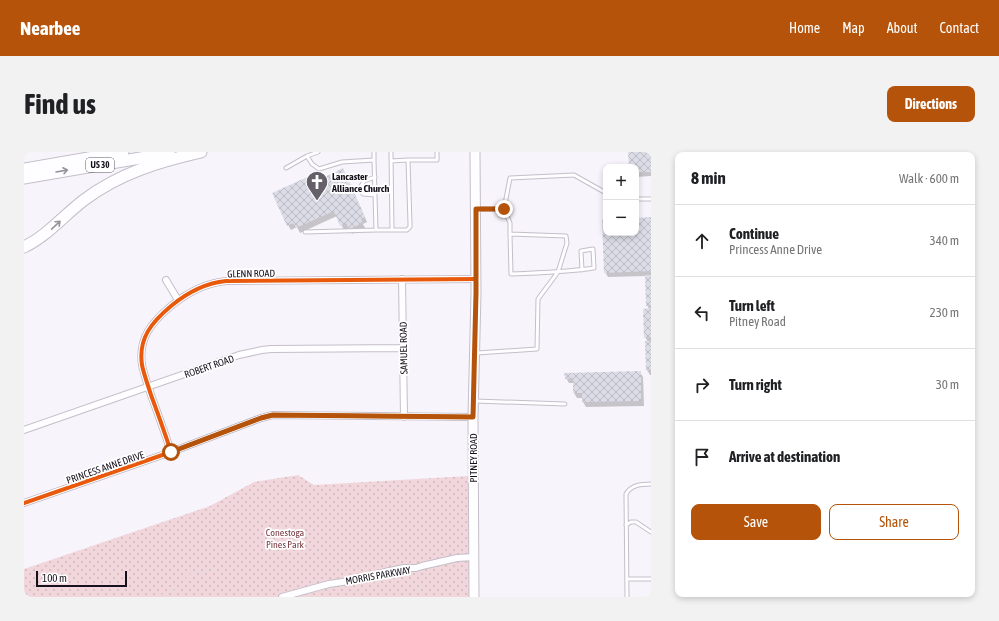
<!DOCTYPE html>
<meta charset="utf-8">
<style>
:root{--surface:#fff;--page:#f2f2f2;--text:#202124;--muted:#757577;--line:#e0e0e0;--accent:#b45309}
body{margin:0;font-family:"Asap Condensed",sans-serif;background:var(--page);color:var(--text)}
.controls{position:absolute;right:12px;top:12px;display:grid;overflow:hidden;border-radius:8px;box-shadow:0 2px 6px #0003}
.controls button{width:36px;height:36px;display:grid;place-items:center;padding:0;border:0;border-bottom:1px solid var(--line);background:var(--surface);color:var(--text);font:20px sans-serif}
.scale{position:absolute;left:12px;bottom:10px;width:91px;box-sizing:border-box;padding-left:4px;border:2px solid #16111c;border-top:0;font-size:11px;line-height:14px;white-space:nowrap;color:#16111c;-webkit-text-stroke:3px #fff;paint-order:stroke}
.stop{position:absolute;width:12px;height:12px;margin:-9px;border:3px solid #b45309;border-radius:50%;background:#fff}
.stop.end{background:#b45309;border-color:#fff;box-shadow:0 1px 4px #0008}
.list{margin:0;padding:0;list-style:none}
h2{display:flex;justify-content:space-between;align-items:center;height:52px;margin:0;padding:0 16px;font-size:17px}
h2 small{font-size:13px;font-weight:400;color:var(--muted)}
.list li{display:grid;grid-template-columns:26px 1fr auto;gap:12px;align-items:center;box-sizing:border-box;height:72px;padding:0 16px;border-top:1px solid var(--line)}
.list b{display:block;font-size:15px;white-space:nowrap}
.list p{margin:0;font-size:13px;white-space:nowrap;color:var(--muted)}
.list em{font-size:13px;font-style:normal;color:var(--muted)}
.actions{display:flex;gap:8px;padding:12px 16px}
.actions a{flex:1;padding:9px 0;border:1px solid var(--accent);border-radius:8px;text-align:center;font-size:14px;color:var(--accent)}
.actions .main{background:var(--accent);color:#fff}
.icon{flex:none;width:22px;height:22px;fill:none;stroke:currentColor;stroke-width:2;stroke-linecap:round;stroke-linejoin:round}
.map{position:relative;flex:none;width:627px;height:445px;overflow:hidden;border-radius:8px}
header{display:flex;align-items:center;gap:24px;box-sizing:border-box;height:56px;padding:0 20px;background:var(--accent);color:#fff}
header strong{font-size:19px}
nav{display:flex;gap:22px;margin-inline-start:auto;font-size:14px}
.intro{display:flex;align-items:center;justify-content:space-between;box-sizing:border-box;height:96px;padding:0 24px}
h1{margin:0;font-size:28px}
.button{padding:10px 18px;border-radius:8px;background:var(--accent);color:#fff;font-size:14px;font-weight:700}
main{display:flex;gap:24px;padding:0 24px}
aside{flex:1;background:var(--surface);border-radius:8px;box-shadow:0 2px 6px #0003}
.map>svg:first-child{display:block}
.park{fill:url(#park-dots)}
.shadow{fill:#0003}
.building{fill:url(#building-cross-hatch)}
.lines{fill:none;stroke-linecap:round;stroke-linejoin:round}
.lane-casing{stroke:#c4bfc9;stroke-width:5}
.street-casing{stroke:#c4bfc9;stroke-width:8}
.secondary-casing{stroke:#c4bfc9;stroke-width:11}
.highway-casing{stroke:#c4bfc9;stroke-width:13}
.path{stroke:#e1e0e2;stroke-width:1;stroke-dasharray:3 3;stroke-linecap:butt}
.lane{stroke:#fefdff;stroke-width:3}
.street{stroke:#fefdff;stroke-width:6}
.secondary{stroke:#fefdff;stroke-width:9}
.highway{stroke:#fefdff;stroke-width:11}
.cycleway-casing{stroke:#fff;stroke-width:6}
.cycleway{stroke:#e8590c;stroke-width:4}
.oneway{stroke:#969399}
.route{stroke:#b45309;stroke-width:5}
.labels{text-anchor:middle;stroke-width:3.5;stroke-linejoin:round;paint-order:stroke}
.shield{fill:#fff;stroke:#5c5860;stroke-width:1}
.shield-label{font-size:9px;font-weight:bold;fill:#16111c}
.poi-label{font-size:10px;font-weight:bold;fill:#16111c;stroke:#fff;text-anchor:start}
.street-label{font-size:10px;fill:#16111c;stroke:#fff}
.park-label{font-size:10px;fill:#763940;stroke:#fff}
</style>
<header>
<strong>Nearbee</strong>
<nav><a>Home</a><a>Map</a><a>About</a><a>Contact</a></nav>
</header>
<div class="intro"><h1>Find us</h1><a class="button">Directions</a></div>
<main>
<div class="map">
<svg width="627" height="445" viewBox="0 0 627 445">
<defs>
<pattern id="park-dots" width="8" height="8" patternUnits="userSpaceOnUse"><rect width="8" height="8" fill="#f1d6db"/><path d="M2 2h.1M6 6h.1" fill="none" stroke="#ceb7bb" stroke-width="1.8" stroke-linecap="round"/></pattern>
<pattern id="building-cross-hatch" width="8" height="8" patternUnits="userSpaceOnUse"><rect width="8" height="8" fill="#dcdce7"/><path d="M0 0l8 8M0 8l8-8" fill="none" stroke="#bcbcc6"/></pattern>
</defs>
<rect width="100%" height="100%" fill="#f8f4fc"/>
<!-- park -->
<path class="park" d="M274 323 290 333 444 324 449 445H0V417L186 354 230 330Z"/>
<!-- shadow -->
<path class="shadow" d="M605 0H627V24L612 25V15H606Z
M322 23 343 70 339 72 341 76 328 82 325 76 320 78 313 64 276 81 273 75 267 78 264 73 293 30Z
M627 66V223H626L623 218 624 190 621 185 625 157 623 153 622 124 584 125 581 120 582 68V81H612V67Z
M616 220 619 225 620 254 562 255 559 250V246H553L550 241V231H545L542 226Z"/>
<!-- building -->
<path class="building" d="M604 0H627V20H612V15H605Z
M319 16 341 65 337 67 339 71 325 77 322 71 316 74 310 59 272 76 269 71 263 74 248 41 290 22 293 29Z
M627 65V119L580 121 578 67H582V81H612V66Z
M621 123H627V153L622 154Z
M627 156V185L620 186 619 157Z
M621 189H627V218H622Z
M617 219V249L558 250V241H549V226L541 227V224H540V221Z"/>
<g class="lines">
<!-- lane casing -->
<g class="lane-casing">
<path id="lane" d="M294 0 283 4 288 12 295 17 318 10 350 8 352 78H383L386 75V72L384 8H413V0
M350 0V8
M367 0 368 78
M367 9 384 8
M262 16 283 4
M351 25 340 29 336 36 339 42 351 43
M612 47H627
M453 57H480
M281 80 352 78
M486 82 487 122C515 121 543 120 570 116L569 97 557 99 558 118
M453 201 513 197 514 147 534 120 543 91 542 84 486 82V71L480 57 486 26 550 23 582 41
M451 249 541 252
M602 373 607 370H612L627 380
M603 427H627
M603 445 602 342C607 333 617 332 627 332"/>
</g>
<!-- street casing -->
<g class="street-casing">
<path id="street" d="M378 127 380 265
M142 128 154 148
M0 278 215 203 238 198 247 197 379 196
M147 300C141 281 134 262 127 243 124 233 120 223 118 213 114 186 128 170 147 154 164 140 181 131 202 129L452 127
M0 351 147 300 237 266 249 263 449 265
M258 445 305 432 338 427 361 420 380 416H392L398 414 433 406 450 405"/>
</g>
<!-- secondary casing -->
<g class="secondary-casing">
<path id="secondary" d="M450 445 449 265 452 141 451 0"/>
</g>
<!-- highway casing -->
<g class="highway-casing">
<path id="highway" d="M0 17 99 0
M0 26 145 1
M0 95C23 84 39 64 60 48 96 21 134 10 177 0"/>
</g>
<!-- path -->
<path class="path" d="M131 445C141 442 150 440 158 433 161 430 162 425 166 422L189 417 200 410 215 396
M389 445 393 442 397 433 395 426"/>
<!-- lane -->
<use href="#lane" class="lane"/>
<!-- street -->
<use href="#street" class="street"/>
<!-- secondary -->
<use href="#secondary" class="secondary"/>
<!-- highway -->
<use href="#highway" class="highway"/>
<!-- cycleway casing -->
<g class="cycleway-casing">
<path id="cycleway" d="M147 300C141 281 134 262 127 243 124 233 120 223 118 213 114 186 128 170 147 154 164 140 181 131 202 129L452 127
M0 351 147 300 237 266 249 263 449 265"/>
</g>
<!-- cycleway -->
<use href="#cycleway" class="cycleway"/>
</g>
<!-- one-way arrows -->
<defs><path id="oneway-shaft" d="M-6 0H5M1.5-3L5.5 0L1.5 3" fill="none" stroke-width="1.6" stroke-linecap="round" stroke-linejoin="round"/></defs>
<g class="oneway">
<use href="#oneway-shaft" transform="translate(38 19) rotate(-10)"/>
<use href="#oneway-shaft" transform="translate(32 73) rotate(-43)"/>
</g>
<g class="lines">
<!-- route -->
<path class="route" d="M147 300 237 266 249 263 449 265 452 141V57H480"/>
</g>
<!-- icons -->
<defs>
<g id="church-pin" transform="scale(1.15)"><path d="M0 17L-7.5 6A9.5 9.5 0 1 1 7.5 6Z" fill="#65606a" stroke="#fff"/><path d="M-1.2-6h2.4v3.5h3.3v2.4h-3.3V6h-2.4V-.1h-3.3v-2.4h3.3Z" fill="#fff"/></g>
</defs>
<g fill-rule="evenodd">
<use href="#church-pin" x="293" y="30"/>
</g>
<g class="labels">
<!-- shield labels -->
<rect class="shield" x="62" y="6" width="28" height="14" rx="3"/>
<g class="shield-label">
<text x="76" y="16">US 30</text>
</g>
<!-- poi labels -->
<g class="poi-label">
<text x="308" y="28">Lancaster<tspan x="308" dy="12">Alliance Church</tspan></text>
</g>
<!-- street labels -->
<g class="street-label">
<text transform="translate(227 121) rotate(-1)" y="4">GLENN ROAD</text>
<text transform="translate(379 196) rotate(-91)" y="4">SAMUEL ROAD</text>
<text transform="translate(185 214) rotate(-19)" y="4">ROBERT ROAD</text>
<text transform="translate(449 306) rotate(-90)" y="4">PITNEY ROAD</text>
<text transform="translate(81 315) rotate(-19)" y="4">PRINCESS ANNE DRIVE</text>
<text transform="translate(354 423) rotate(-10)" y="4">MORRIS PARKWAY</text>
</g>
<!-- park labels -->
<g class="park-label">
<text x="261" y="384">Conestoga<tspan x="261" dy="12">Pines Park</tspan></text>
</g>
</g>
</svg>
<div class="controls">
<button>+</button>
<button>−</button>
</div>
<div class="scale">100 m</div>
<div class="stop" style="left:147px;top:300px"></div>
<div class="stop end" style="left:480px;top:57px"></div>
</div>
<aside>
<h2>8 min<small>Walk · 600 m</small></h2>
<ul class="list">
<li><svg class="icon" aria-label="ahead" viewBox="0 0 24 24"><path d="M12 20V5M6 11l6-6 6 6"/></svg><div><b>Continue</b><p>Princess Anne Drive</p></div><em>340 m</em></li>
<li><svg class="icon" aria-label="left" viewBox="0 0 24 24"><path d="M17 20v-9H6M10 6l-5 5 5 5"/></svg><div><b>Turn left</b><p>Pitney Road</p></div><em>230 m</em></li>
<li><svg class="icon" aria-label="right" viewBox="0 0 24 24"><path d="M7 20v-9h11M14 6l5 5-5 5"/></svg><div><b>Turn right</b></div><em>30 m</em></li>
<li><svg class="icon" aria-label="arrive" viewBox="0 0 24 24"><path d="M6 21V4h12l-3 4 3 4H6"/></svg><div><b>Arrive at destination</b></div></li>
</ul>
<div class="actions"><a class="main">Save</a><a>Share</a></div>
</aside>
</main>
